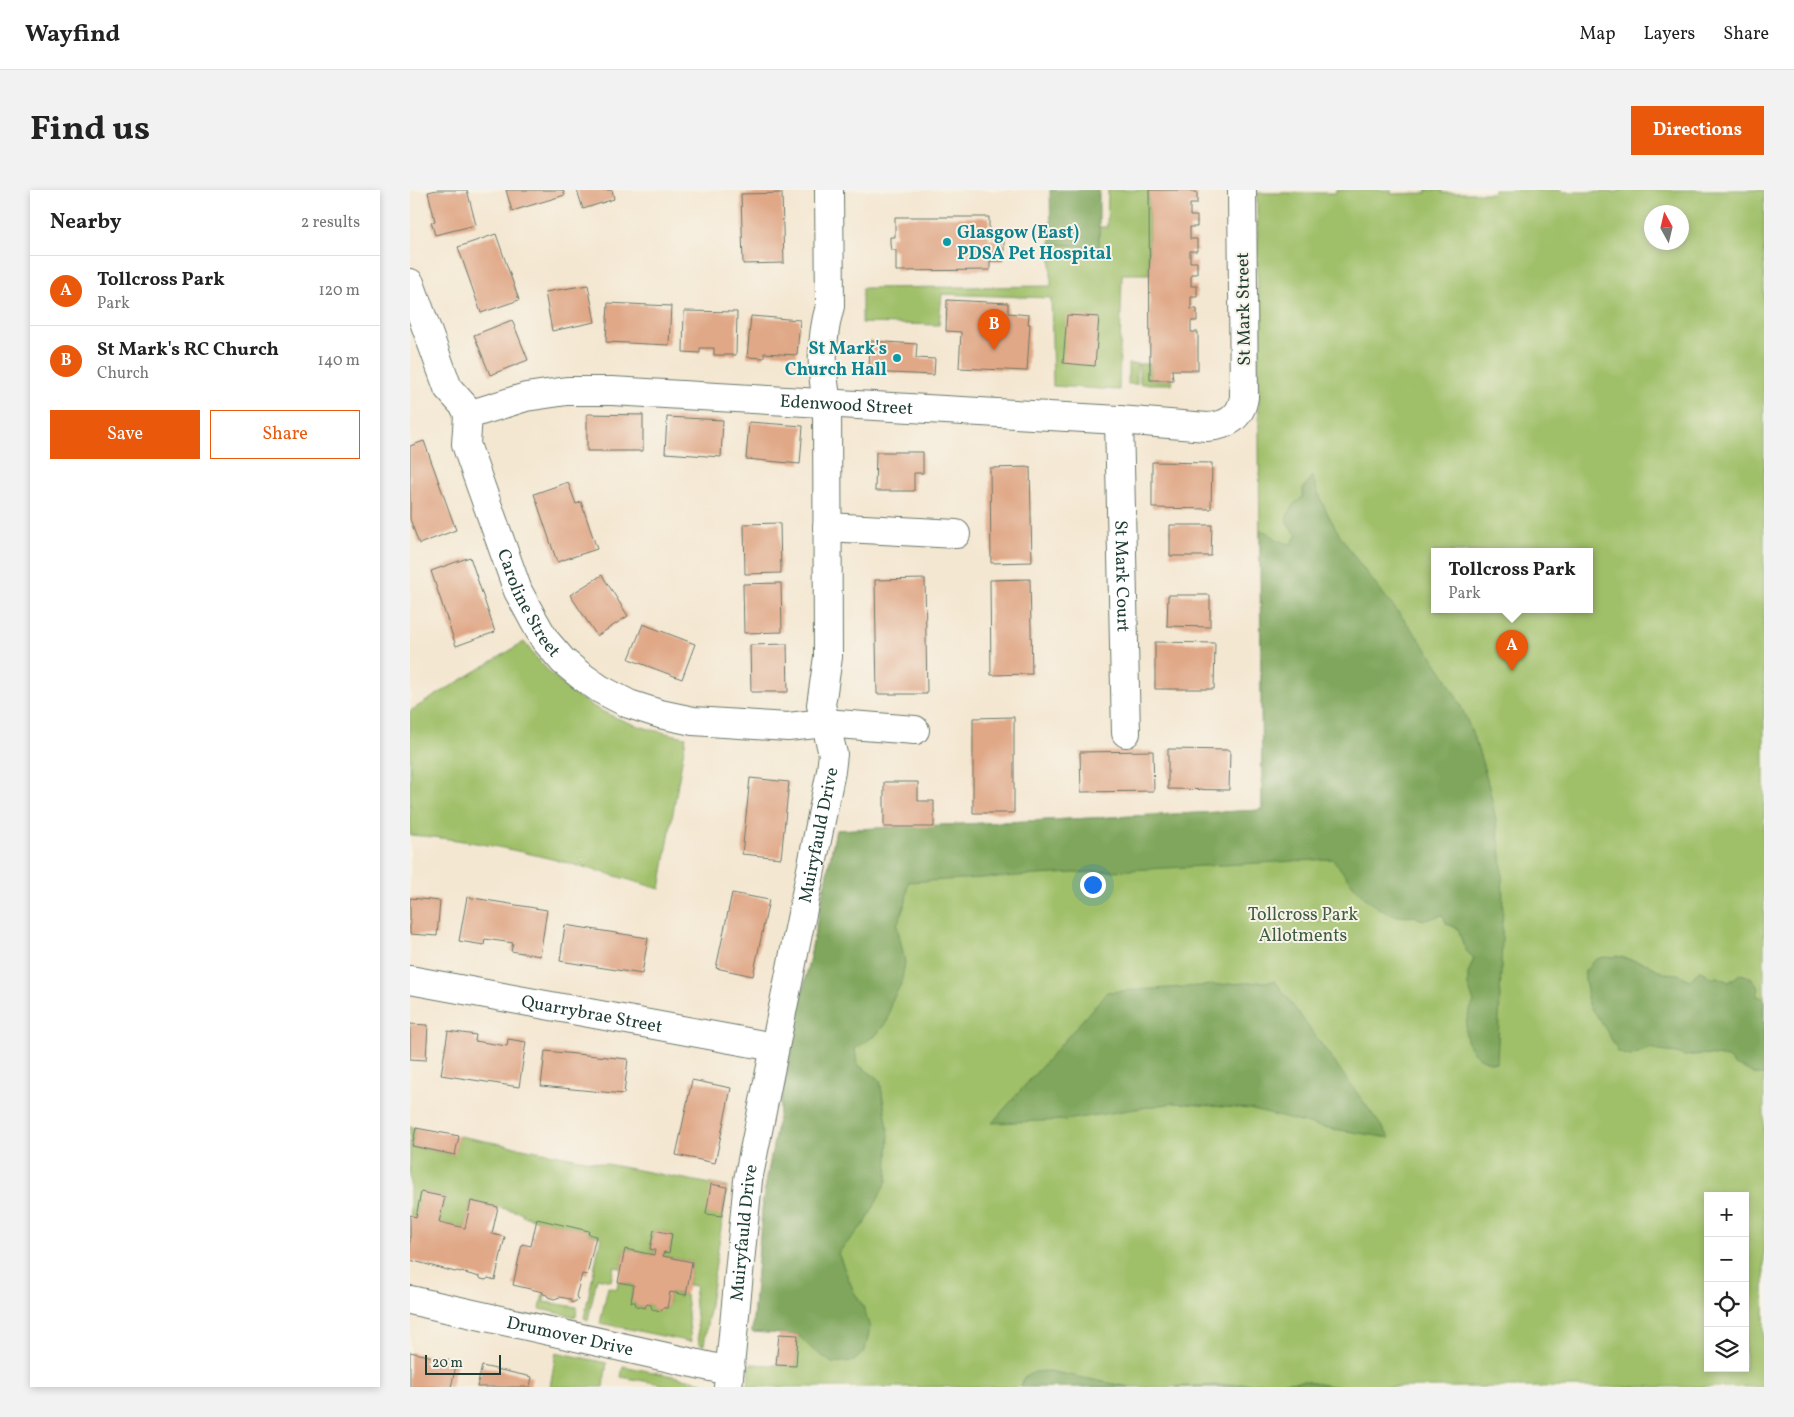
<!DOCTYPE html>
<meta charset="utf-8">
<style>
:root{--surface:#fff;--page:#f2f2f2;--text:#222;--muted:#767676;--line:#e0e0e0;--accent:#ea580c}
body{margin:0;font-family:Vollkorn,serif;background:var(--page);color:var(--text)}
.controls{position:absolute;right:15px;bottom:15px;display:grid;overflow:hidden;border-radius:0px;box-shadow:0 2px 8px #0003}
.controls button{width:45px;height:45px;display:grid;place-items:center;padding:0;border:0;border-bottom:1px solid var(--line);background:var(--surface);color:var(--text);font:25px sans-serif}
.compass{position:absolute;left:1234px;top:15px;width:45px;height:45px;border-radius:50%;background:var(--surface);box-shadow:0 2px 8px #0003;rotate:352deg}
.scale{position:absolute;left:15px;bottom:12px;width:76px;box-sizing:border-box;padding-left:5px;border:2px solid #1f3d34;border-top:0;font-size:14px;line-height:18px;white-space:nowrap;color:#1f3d34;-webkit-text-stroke:4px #f7f3e8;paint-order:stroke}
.you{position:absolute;left:682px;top:694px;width:18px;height:18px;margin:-12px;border:4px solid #fff;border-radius:50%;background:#1a73e8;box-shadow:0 0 0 8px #1a73e833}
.badge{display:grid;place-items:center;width:32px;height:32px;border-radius:50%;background:var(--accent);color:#fff;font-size:16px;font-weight:700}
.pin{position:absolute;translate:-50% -41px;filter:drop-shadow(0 1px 2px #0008)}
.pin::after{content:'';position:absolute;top:26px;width:18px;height:15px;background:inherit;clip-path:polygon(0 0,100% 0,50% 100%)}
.popup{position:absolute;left:1021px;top:358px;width:162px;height:65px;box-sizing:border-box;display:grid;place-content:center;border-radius:0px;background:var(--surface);filter:drop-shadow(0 1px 4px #0005);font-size:16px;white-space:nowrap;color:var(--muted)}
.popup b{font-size:19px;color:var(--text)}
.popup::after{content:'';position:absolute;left:50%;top:100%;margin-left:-10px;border:10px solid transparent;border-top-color:var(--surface)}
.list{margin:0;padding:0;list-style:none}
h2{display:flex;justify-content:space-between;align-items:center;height:65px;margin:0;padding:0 20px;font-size:21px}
h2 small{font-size:16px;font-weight:400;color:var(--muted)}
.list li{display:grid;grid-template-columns:32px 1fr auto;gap:15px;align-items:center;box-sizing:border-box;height:70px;padding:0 20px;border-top:1px solid var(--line)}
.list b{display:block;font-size:19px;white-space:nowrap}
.list p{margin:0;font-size:16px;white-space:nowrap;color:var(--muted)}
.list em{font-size:16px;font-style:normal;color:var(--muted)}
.actions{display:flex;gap:10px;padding:15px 20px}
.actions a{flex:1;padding:11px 0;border:1px solid var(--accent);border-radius:0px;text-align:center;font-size:18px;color:var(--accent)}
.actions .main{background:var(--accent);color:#fff}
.icon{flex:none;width:28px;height:28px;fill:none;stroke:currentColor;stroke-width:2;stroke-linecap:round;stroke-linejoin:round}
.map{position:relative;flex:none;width:1354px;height:1197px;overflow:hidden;border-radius:0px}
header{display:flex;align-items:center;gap:30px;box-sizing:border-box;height:70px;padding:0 25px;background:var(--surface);border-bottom:1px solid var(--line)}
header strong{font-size:24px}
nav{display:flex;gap:28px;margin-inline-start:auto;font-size:18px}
.intro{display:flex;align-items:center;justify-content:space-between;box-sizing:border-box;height:120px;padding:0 30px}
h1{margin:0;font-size:35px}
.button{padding:12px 22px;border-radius:0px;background:var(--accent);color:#fff;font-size:18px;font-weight:700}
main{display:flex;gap:30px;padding:0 30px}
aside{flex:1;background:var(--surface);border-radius:0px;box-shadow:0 2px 8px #0003}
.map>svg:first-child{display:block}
.green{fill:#9fbf68;stroke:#5f7e4e;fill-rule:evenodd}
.forest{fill:#7fa65c;stroke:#4f7248}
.building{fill:#e0a887}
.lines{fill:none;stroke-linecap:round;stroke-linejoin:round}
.minor-casing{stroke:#6a786b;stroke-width:30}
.minor{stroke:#fff;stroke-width:28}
.culture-dot{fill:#0f9aa8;stroke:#f7f3e8;stroke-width:2}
.labels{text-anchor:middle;stroke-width:4;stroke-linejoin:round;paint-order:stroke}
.culture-label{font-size:18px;font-weight:bold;fill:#0d838f;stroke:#f7f3e8;text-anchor:start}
.street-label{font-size:18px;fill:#1f3d34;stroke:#f7f3e8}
.park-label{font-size:18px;fill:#3f5e41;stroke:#f7f3e8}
</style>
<header>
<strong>Wayfind</strong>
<nav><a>Map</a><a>Layers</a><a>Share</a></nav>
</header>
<div class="intro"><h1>Find us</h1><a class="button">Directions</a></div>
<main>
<aside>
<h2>Nearby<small>2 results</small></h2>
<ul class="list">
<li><span class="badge">A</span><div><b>Tollcross Park</b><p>Park</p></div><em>120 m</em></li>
<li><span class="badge">B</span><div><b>St Mark's RC Church</b><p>Church</p></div><em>140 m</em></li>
</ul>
<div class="actions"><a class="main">Save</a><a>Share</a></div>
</aside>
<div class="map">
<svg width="1354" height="1197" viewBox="0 0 1354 1197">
<rect width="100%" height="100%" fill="#f7f3e8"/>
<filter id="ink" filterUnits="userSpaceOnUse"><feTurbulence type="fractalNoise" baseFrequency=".02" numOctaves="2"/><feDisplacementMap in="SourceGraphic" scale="10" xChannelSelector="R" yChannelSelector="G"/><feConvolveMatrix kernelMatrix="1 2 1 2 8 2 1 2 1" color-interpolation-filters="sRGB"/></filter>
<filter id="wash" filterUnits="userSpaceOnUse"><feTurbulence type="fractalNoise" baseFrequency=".0096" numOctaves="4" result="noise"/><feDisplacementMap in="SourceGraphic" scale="20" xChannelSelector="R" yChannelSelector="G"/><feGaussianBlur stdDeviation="1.12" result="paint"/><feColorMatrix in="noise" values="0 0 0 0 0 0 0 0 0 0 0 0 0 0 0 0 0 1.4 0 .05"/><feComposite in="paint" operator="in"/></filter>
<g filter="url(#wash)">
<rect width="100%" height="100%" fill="#f4e7d1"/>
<!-- green -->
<path class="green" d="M698 0H739V84H712L709 200 643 196 641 108 532 104 529 135 452 133V98L641 96V54L689 57V37H697Z
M926 0H981V4L1016 3 1017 0H1032V3H1083L1084 0H1152V2H1209V0H1354V1197H338L340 1174 386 1176 388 1145 342 1142 353 1010 382 854 426 640 852 620 847 3H926ZM1242 22H1272V52H1242ZM1024 362H1180V420H1024ZM1298 1006H1335V1178H1298Z
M718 174H740V190H763L762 194H730L729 175 727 176V194H718Z
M114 452C159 512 203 534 276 547L250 699C169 675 84 651 0 645V521Z
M0 937 6 938 2 956 44 965 49 946 317 997 294 1155 289 1154 284 1107 286 1096 278 1095 282 1072 253 1066 254 1062H259L262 1044 244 1040 240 1059 245 1060 244 1065 215 1059 211 1078 204 1077 201 1091 187 1088 178 1130 174 1128 191 1047 178 1044V1041L112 1026 113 1023 61 1011 55 1038 29 1032 35 1007 12 1002 6 1027 0 1025Z
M208 1092 224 1095 221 1111 225 1112 226 1116 234 1118 237 1114 241 1115 242 1119 250 1121 253 1118H257L260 1102 276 1105 281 1152 190 1133 198 1097 207 1099Z
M133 1104H135L134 1112 167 1117 166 1127 130 1119Z
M146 1162 197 1173 193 1197H140Z
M213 1176 293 1192V1197H268L211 1187Z"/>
<!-- forest -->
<path class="forest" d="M640 0H689V57L641 54Z
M902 286C925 360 988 414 1029 477 1061 526 1079 585 1088 643 1094 677 1093 714 1092 748 1091 790 1089 831 1087 873 1053 870 1049 837 1064 812L1058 796V784L1064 768C1053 760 1052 751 1048 739L1036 733 1033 725C1021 727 1015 734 1005 726 966 732 943 695 923 669L498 692 496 712 487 735 495 772 491 794 481 813 478 830 467 844 445 859 447 874 470 890 479 945 477 991 456 1032 428 1063 444 1102 453 1116 460 1138 455 1161 444 1171 422 1173 402 1159 388 1145 342 1142 353 1010 382 854 426 640 852 620 850 341C859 341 861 346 868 350 871 352 877 353 881 354L887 345 879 337 876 329 883 315 893 307V299Z
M1206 766 1238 774 1253 783 1268 784 1280 790 1289 781 1294 782 1300 787H1307L1319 792 1330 784C1339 786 1344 789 1349 798L1347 806 1354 808V885C1345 886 1342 883 1335 879 1326 875 1325 877 1318 868L1292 864 1275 866 1267 863 1248 861 1241 858 1220 866 1208 862C1203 851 1197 842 1191 832 1187 825 1180 820 1178 812 1176 808 1178 804 1177 801 1176 793 1174 789 1175 781 1180 777 1183 769 1190 768 1196 766 1200 769 1206 766Z
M865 791 980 948 911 937 839 919 764 913 656 930 582 933 697 802Z
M639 1181 719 1197H611L614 1187 625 1182Z
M894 1191 926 1197H766Z"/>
<g id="blocks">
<!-- building -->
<path class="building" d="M27 0H57L66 35 25 45 21 32 25 31 18 2Z
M96 0H153L155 5 102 21Z
M167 0H202L204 9 173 19Z
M739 0H780V2H787V14H780V26H787V37H780V49H787V61H780V72H787V84H781V96H787V107H781V119H787V131H781V142H788V180H762L763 190H740Z
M372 3 374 73 333 74 331 4Z
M485 27H579V49H594V71H580V80L486 81V60H481L480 54V47H485Z
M86 44 109 110 71 123 48 57Z
M178 95 185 132 142 141 135 102Z
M537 110 598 113V123L619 125 618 134H620L617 181 549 178 551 142 536 141Z
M198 113 261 116 259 155 196 152Z
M274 121 327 122 326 165H304V158H290V163L273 162Z
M657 125 689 127 685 176 653 173Z
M341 126 390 130 387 165 354 163V168L337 167Z
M102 130 118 170 80 185 64 145Z
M460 151 507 154 506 168 525 169 524 185 459 182Z
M177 224 233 225V261H177Z
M257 227 313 230 311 267 255 263Z
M339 232 393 236 390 274 336 269Z
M14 251 46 340 9 354 0 329V256Z
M466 262H513V283H504V301H465Z
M742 272 802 273 801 319 742 318Z
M620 277 622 372 581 373 580 278Z
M158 292 166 314 171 312 187 359 147 372 124 304Z
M370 333 371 383 335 384 334 334Z
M760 335H802L801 366H760Z
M60 367 85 442 46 456 21 381Z
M192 385 218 426 187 446 160 405Z
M515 389 517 504H467L465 390Z
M620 389 622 484 581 485 580 390Z
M371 393 372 442 334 443 333 394Z
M758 405H800V437L757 436Z
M233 434 285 454 272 489 219 469Z
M745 452 805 453 804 499H745Z
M377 454 378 502H341L340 455Z
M604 527V623H563V528Z
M758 559 820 560 819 600 758 599Z
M743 561 744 601 671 602 670 562Z
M340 588 379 592 371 668 332 664Z
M474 592H508V611H524V637H474Z
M322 703 359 710 343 786 306 778Z
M57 707 137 720 130 766 101 761 103 753 75 749 74 755 49 751Z
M0 708 30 711 27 746 0 744Z
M155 735 238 748 232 784 150 771Z
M0 834 18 835 16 870 0 869Z
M38 841 66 845 65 851 97 856 98 849 116 852 109 897 31 885Z
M135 861 218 869 214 904 131 896Z
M282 890 321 898 305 973 266 965Z
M6 938 49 946 45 965 2 956Z
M301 994 317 997 312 1026 296 1024Z
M11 1002 35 1007 29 1032 55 1038 61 1011 88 1017 82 1044 95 1047 85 1090 78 1088 76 1090 71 1089 70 1087 47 1081 45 1082 0 1070V1025L6 1027Z
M127 1029 179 1041 178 1044 186 1046 177 1085 172 1084 166 1106 168 1110 162 1113 160 1109 150 1107 144 1109 138 1107 137 1105 133 1104V1102L103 1095 112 1054 121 1056Z
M244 1040 262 1044 259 1063 254 1062 253 1066 282 1072 276 1105 260 1102 257 1118H253L250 1121 242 1119 241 1115 237 1114 235 1118 226 1116 225 1112H221L224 1095 208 1092 215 1059 244 1065 245 1060 240 1059Z
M369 1144 388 1145 386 1176 366 1175Z
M0 1162 47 1172 41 1197H0Z
M72 1176 122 1187 120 1197H67Z"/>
</g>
</g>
<g filter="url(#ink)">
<use href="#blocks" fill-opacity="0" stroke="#6a786b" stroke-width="1"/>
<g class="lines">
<!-- minor casing -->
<g class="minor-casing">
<g id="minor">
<path id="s1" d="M0 93 38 198 55 217 58 225 56 254 60 266 108 401 123 429 135 450 153 471 170 485 190 499 219 514 250 524 283 531 378 537 415 533 505 540"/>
<path id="s2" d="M58 225 116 207 157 201H202L709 230 797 237C816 236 831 228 834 207L832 0"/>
<path id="s3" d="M709 230 716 543"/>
<path d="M417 337 546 344"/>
<path id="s4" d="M0 790 364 857"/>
<path id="s5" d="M0 1110 319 1181"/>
<path id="s6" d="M318 1197 338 990 421 581 423 564 411 515 418 467 417 212C411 181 411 147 420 116L419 0"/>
</g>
</g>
<!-- minor -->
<use href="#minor" class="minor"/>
</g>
</g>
<!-- markers -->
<g class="culture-dot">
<circle cx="537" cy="52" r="5"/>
<circle cx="487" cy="168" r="5"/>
</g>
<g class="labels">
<!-- culture labels -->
<g class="culture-label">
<text x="547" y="48">Glasgow (East)<tspan x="547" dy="21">PDSA Pet Hospital</tspan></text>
<text x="477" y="164" text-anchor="end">St Mark's<tspan x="477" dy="21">Church Hall</tspan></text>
</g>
<!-- street labels -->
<g class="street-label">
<text transform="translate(833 119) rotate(-91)" y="6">St Mark Street</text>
<text dy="6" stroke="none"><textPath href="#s2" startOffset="382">Edenwood Street</textPath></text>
<text dy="6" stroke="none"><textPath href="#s3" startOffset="156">St Mark Court</textPath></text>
<text dy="6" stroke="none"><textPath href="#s1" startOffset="346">Caroline Street</textPath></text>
<text dy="6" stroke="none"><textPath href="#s6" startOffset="560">Muiryfauld Drive</textPath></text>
<text dy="6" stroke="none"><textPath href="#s4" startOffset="185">Quarrybrae Street</textPath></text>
<text dy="6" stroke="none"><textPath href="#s6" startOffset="155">Muiryfauld Drive</textPath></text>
<text dy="6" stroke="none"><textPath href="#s5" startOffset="164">Drumover Drive</textPath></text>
</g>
<!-- park labels -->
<g class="park-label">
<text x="893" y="730">Tollcross Park<tspan x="893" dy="21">Allotments</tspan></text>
</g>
</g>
</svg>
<div class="controls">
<button>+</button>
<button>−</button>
<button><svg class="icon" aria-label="locate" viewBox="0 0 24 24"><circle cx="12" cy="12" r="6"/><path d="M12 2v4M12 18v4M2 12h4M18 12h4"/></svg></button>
<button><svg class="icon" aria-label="layers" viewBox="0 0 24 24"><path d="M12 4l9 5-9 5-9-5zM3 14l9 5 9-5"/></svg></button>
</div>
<svg class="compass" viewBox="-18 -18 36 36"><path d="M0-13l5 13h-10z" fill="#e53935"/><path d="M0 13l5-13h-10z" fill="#767676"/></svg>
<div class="scale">20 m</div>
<div class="you"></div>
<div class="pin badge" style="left:1102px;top:481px">A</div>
<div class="popup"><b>Tollcross Park</b>Park</div>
<div class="pin badge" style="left:584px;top:160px">B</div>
</div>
</main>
